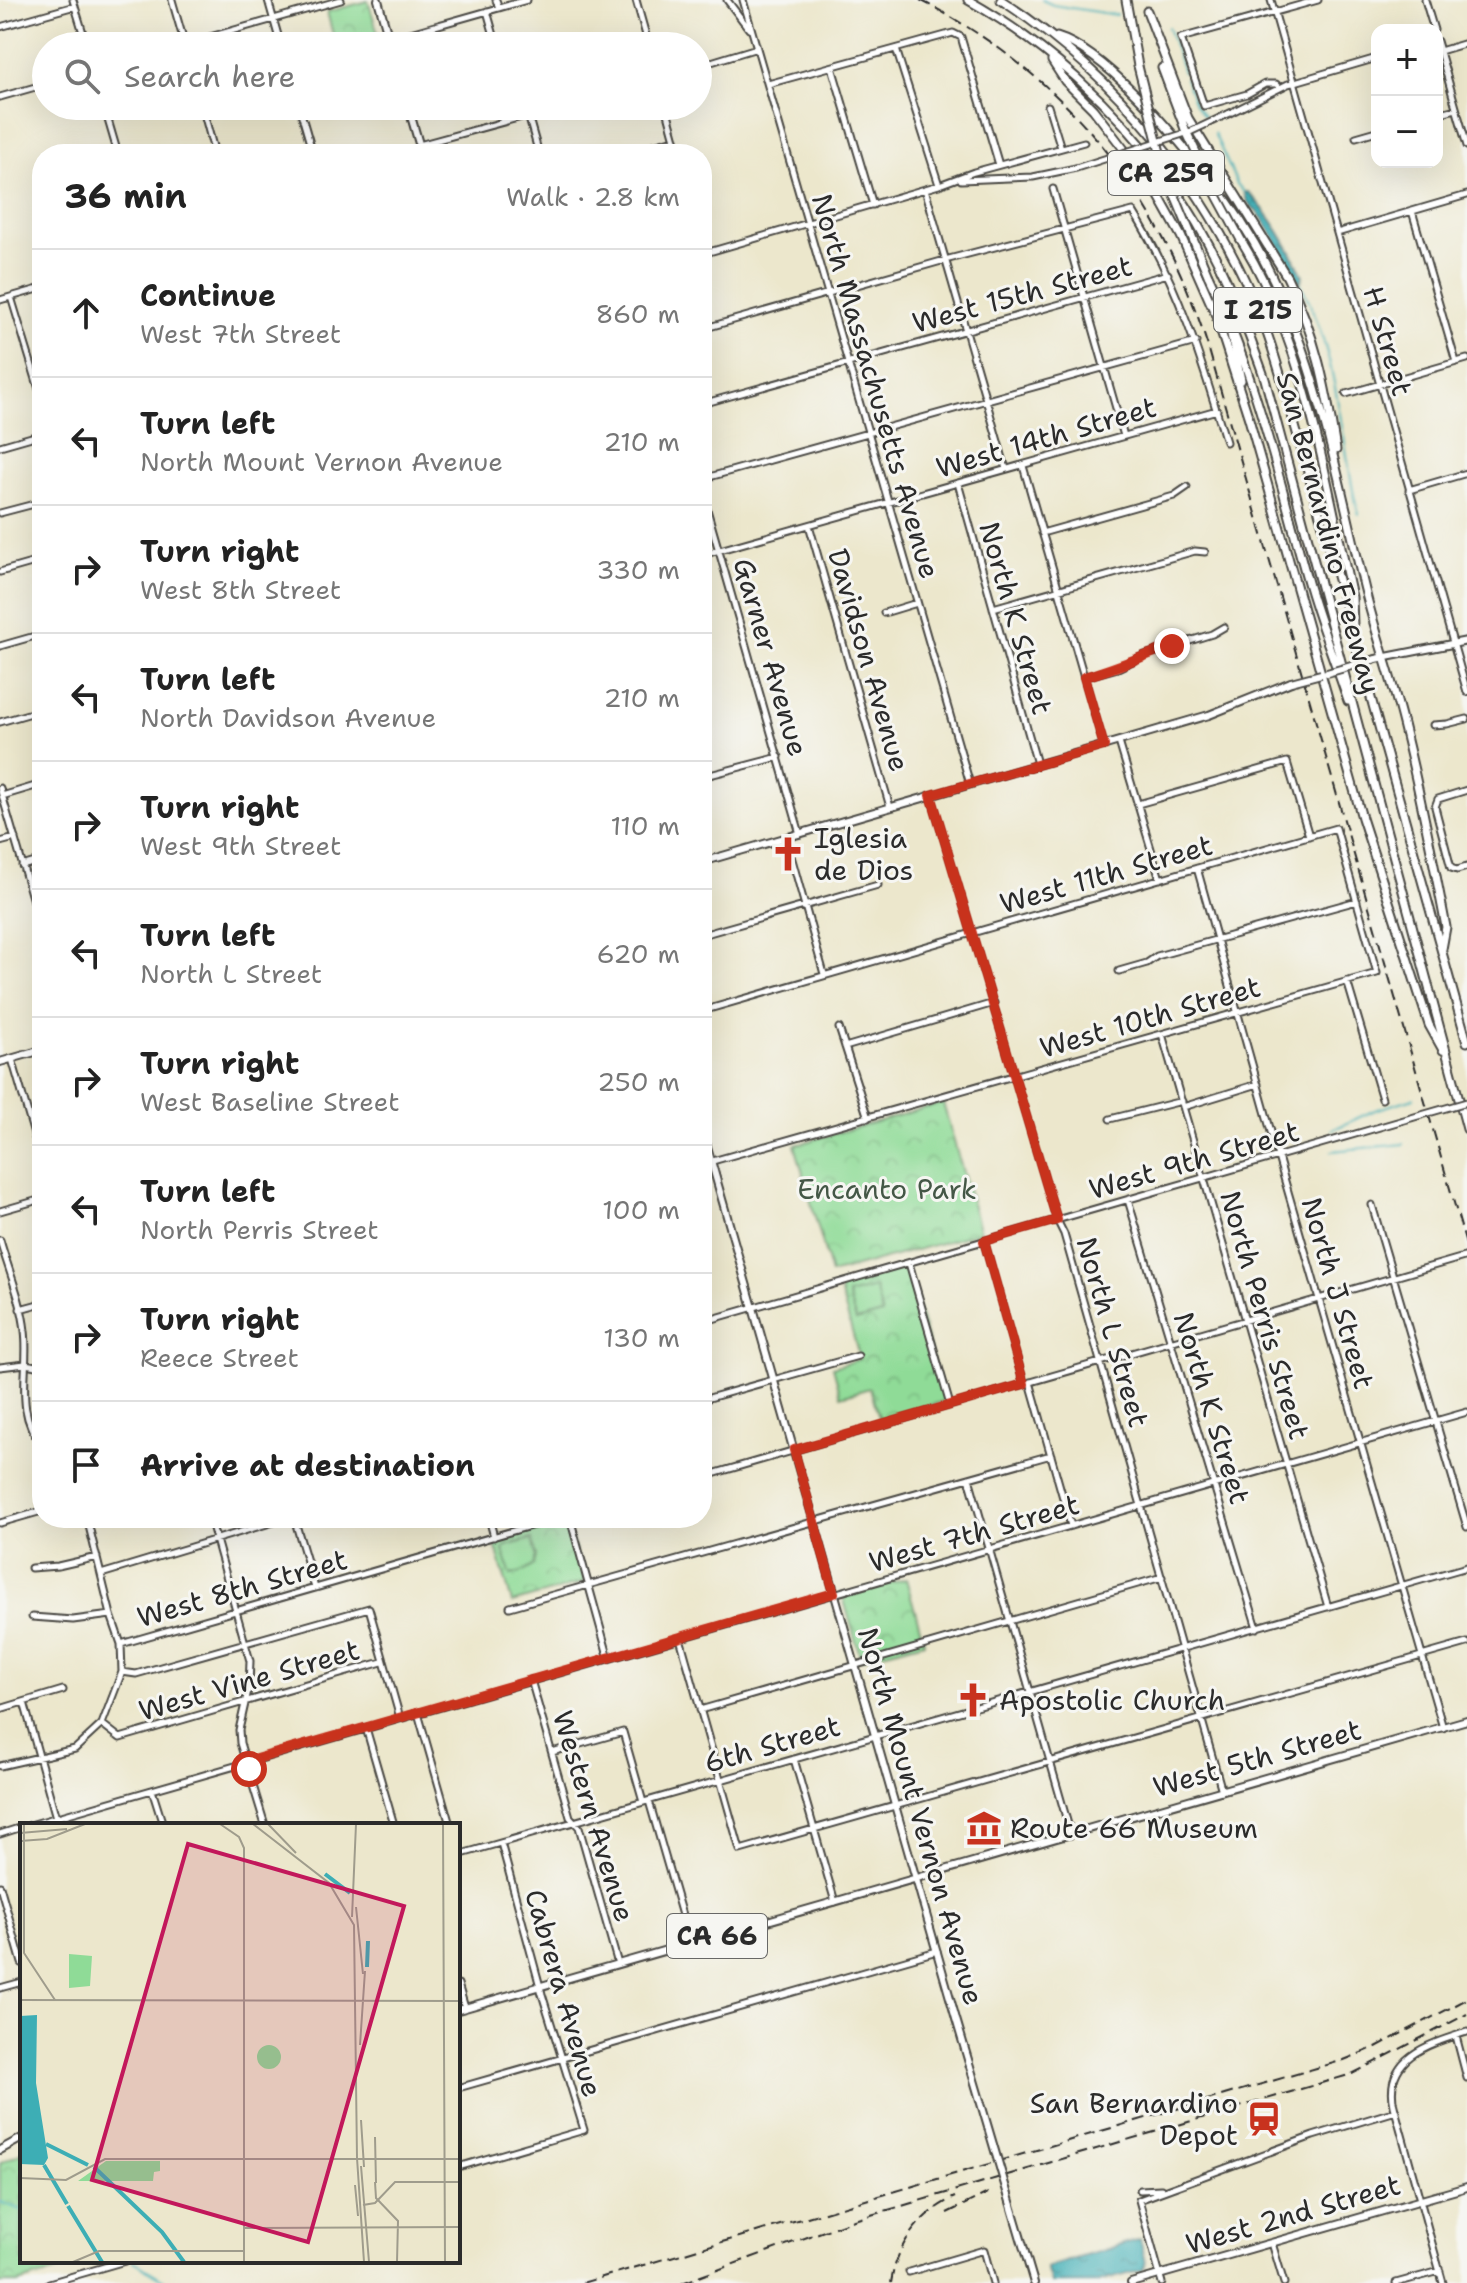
<!DOCTYPE html>
<meta charset="utf-8">
<style>
:root{--surface:#fff;--page:#f2f2f2;--text:#222;--muted:#767676;--line:#e0e0e0}
body{margin:0;font-family:"Shantell Sans",sans-serif;background:var(--page);color:var(--text)}
.controls{position:absolute;right:24px;top:24px;display:grid;overflow:hidden;border-radius:16px;box-shadow:0 8px 32px #0002}
.controls button{width:72px;height:72px;display:grid;place-items:center;padding:0;border:0;border-bottom:2px solid var(--line);background:var(--surface);color:var(--text);font:40px sans-serif}
.stop{position:absolute;width:24px;height:24px;margin:-18px;border:6px solid #c8321e;border-radius:50%;background:#fff}
.stop.end{background:#c8321e;border-color:#fff;box-shadow:0 2px 8px #0008}
.list{margin:0;padding:0;list-style:none}
h2{display:flex;justify-content:space-between;align-items:center;height:104px;margin:0;padding:0 32px;font-size:34px}
h2 small{font-size:26px;font-weight:400;color:var(--muted)}
.list li{display:grid;grid-template-columns:52px 1fr auto;gap:24px;align-items:center;box-sizing:border-box;height:128px;padding:0 32px;border-top:2px solid var(--line)}
.list b{display:block;font-size:30px;white-space:nowrap}
.list p{margin:0;font-size:26px;white-space:nowrap;color:var(--muted)}
.list em{font-size:26px;font-style:normal;color:var(--muted)}
.icon{flex:none;width:44px;height:44px;fill:none;stroke:currentColor;stroke-width:2;stroke-linecap:round;stroke-linejoin:round}
.map{position:relative;flex:none;width:1467px;height:2283px;overflow:hidden}
.search{position:absolute;background:var(--surface);box-shadow:0 8px 32px #0002;left:32px;top:32px;width:680px;height:88px;display:flex;align-items:center;gap:20px;box-sizing:border-box;padding:0 28px;border-radius:44px;color:var(--muted);font-size:30px}
.panel{position:absolute;background:var(--surface);box-shadow:0 8px 32px #0002;left:32px;top:144px;width:680px;height:1384px;border-radius:32px}
.map>svg:first-child{display:block}
.park{fill:url(#park-crowns);stroke:#5d8361;stroke-width:2}
.pitch{fill:#8fdb97;stroke:#5d8361;stroke-width:2}
.water{fill:url(#water-ripples);stroke:#346c70;stroke-width:2}
.lines{fill:none;stroke-linecap:round;stroke-linejoin:round}
.stream{stroke:#3daeb5;stroke-width:2}
.minor-casing{stroke:#484743;stroke-width:9}
.major-casing{stroke:#484743;stroke-width:10}
.highway-casing{stroke:#484743;stroke-width:11}
.minor{stroke:#fff;stroke-width:5}
.major{stroke:#fff;stroke-width:6}
.highway{stroke:#fff;stroke-width:7}
.rail{stroke:#2b2b2b;stroke-width:2;stroke-dasharray:12 6;stroke-linecap:butt}
.minor-bridge-casing{stroke:#484743;stroke-width:9;stroke-linecap:butt}
.major-bridge-casing{stroke:#484743;stroke-width:10;stroke-linecap:butt}
.highway-bridge-casing{stroke:#484743;stroke-width:11;stroke-linecap:butt}
.minor-bridge{stroke:#fff;stroke-width:5}
.major-bridge{stroke:#fff;stroke-width:6}
.highway-bridge{stroke:#fff;stroke-width:7}
.route{stroke:#c8321e;stroke-width:10}
.labels{text-anchor:middle;stroke-width:6;stroke-linejoin:round;paint-order:stroke}
.shield{fill:#f6f6f2;stroke:#686867;stroke-width:2}
.shield-label{font-size:26px;font-weight:bold;fill:#2b2b2b}
.street-label{font-size:28px;fill:#2b2b2b;stroke:#f6f6f2}
.poi-label{font-size:28px;fill:#2b2b2b;stroke:#f6f6f2;text-anchor:start}
.park-label{font-size:28px;fill:#445746;stroke:#f6f6f2}
.inset-river{fill:none;stroke:#3daeb5;stroke-width:4}
.inset-road{fill:none;stroke:#9f9c8c;stroke-width:2}
.view{fill:#c2185b;fill-opacity:0.15;stroke:#c2185b;stroke-width:4}
.inset-edge{fill:none;stroke:#2b2b2b;stroke-width:4}
</style>
<div class="map">
<svg width="1467" height="2283" viewBox="0 0 1467 2283">
<defs>
<pattern id="park-crowns" width="20" height="18" patternUnits="userSpaceOnUse" patternTransform="scale(2)"><rect width="20" height="18" fill="#8fdb97"/><path d="M2 6a3 3 0 1 1 6 0M12 15a3 3 0 1 1 6 0" fill="none" stroke="#7cbc82"/></pattern>
<pattern id="water-ripples" width="26" height="14" patternUnits="userSpaceOnUse" patternTransform="scale(2)"><rect width="26" height="14" fill="#3daeb5"/><path d="M2 4q2-2 4 0t4 0M15 11q2-2 4 0t4 0" fill="none" stroke="#338e93"/></pattern>
</defs>
<rect width="100%" height="100%" fill="#f6f6f2"/>
<filter id="ink" filterUnits="userSpaceOnUse"><feTurbulence type="fractalNoise" baseFrequency=".0125" numOctaves="2"/><feDisplacementMap in="SourceGraphic" scale="16" xChannelSelector="R" yChannelSelector="G"/><feConvolveMatrix kernelMatrix="1 2 1 2 8 2 1 2 1" color-interpolation-filters="sRGB"/></filter>
<filter id="wash" filterUnits="userSpaceOnUse"><feTurbulence type="fractalNoise" baseFrequency=".006" numOctaves="4" result="noise"/><feDisplacementMap in="SourceGraphic" scale="32" xChannelSelector="R" yChannelSelector="G"/><feGaussianBlur stdDeviation="1.8" result="paint"/><feColorMatrix in="noise" values="0 0 0 0 0 0 0 0 0 0 0 0 0 0 0 0 0 1.4 0 .05"/><feComposite in="paint" operator="in"/></filter>
<g filter="url(#wash)">
<rect width="100%" height="100%" fill="#ece7cc"/>
<!-- park -->
<path class="park" d="M368 1 382 46H336L327 12Z
M943 1103 980 1232 831 1274 795 1145Z
M906 1267 945 1401 880 1420 870 1388 841 1396 833 1367 860 1359 839 1287Z
M566 1520 585 1582 512 1603 494 1541Z
M906 1579 924 1642 861 1659 843 1597Z
M22 2152V2261H95L17 2283H0V2163Z"/>
<!-- pitch -->
<path class="pitch" d="M875 1288 882 1314 856 1321 848 1295Z
M532 1539 536 1555 534 1565 525 1571 511 1575 503 1550 506 1546Z"/>
<!-- water -->
<path class="water" d="M1244 192H1248C1272 216 1288 245 1303 276L1300 283 1264 220 1247 201Z
M1140 2239 1146 2262 1143 2270 1095 2283H1051L1046 2268Z"/>
<g class="lines">
<!-- stream -->
<path class="stream" d="M1042 0 1053 5 1116 15
M1168 27 1183 72
M1185 78 1195 104 1204 116
M1214 133 1237 184 1244 192
M1300 283C1335 348 1340 423 1354 496L1359 514
M1332 1130 1375 1110 1414 1098
M1332 1151 1404 1144
M0 2202 22 2210
M133 2261 169 2283"/>
</g>
</g>
<g filter="url(#ink)">
<g class="lines">
<!-- minor casing -->
<g class="minor-casing">
<path id="minor" d="M73 0 87 46
M172 0 185 45
M268 0 281 46
M496 0 499 8
M636 0 649 46
M727 0 749 29
M743 0 970 784
M1271 0 1467 692
M1425 0 1434 30
M487 11 497 46
M0 27 75 6
M389 39 527 0
M1437 41 1467 146
M178 46 341 0
M896 49 939 185
M1440 51 1467 43
M698 66 757 48
M832 67 873 205
M768 84 953 33 961 37 999 165
M1279 87 1276 84H1265L1247 94 1204 106 1181 38 1318 0
M0 97 46 84
M104 106 118 154
M202 106 215 154
M299 106 313 154
M498 106 503 122
M666 106 679 154
M1048 106 1061 148
M1228 114 1288 84 1377 58
M1437 114 1456 109
M528 115 539 154
M1356 137 1377 131
M419 145 562 106
M621 154 675 139
M961 180 1033 177 1076 168
M925 189 1006 469
M1053 189 1124 436
M1412 211 1456 362
M702 232 708 252
M1337 233 1467 195
M702 254 939 185 974 172 1084 142
M11 297 42 399
M0 300 42 288
M702 329 945 260 1133 211C1178 283 1202 362 1226 442
M1346 394 1467 359
M702 404 1168 274
M0 446 42 434
M1023 466 1104 746
M702 479 1196 342
M958 483 1037 764
M1409 490 1467 473
M702 492 800 834
M0 513 42 502
M809 525 890 807
M1042 533 1174 496 1187 487
M702 555 1217 410
M0 572 42 560
M993 608 1195 551 1205 552
M884 613 917 603
M0 646 42 634
M1084 677 1118 668 1145 655 1212 634 1224 627
M0 722 42 710
M1433 725 1447 724 1467 719
M1119 742 1160 879
M702 777 779 757
M0 788 42 932
M1467 790 1438 799 1435 807 1451 868 1457 870 1467 867
M931 795 1057 1220 1064 1234 1222 1791
M2 796 42 784
M1138 804 1287 762 1309 836
M786 838 824 974
M0 842 15 838
M22 866 42 860
M1197 868 1280 1164 1443 1728
M702 935 878 885
M1119 971 1147 963 1157 956 1357 901
M1347 981 1382 1099
M702 1011 1336 828 1377 973 702 1164
M839 1028 868 1118
M1162 1034 1328 1607
M845 1047 994 1003
M12 1059 42 1162
M1183 1107 1258 1084
M1110 1119 1182 1101
M1128 1200 1257 1628
M1372 1205 1467 1527
M0 1211 42 1199
M0 1240C8 1269 22 1301 25 1331 30 1370 13 1411 42 1445
M984 1241 1024 1384
M909 1263 950 1405
M20 1309 42 1303
M702 1322 1411 1118
M0 1367 25 1364 42 1367
M1030 1382 1071 1526
M702 1400 858 1356
M702 1477 1464 1257
M969 1478 1071 1835
M210 1518 250 1661 249 1686 239 1730 240 1743 265 1825
M294 1518 315 1588
M489 1518 494 1537
M570 1518 609 1659
M0 1523 42 1511
M31 1568 58 1566 97 1557
M101 1574 287 1518
M510 1607 1051 1455
M32 1617 73 1620 111 1615
M680 1638 740 1850 1467 1643
M121 1644 558 1518
M122 1672 136 1674 369 1608 400 1718
M531 1680 570 1817 579 1827 618 1964
M24 1702 58 1825
M0 1709 63 1690
M700 1710 1162 1577
M418 1713 450 1825
M102 1724 120 1738 382 1662
M366 1728 394 1825
M552 1752 623 1732 643 1802
M794 1759 835 1902
M0 1766 75 1749 102 1724 122 1672 121 1644 111 1615 87 1518
M152 1790 163 1825
M649 1801 690 1943
M30 1825 1467 1412
M0 1834 22 1827
M458 1855 1467 1567
M0 1886 22 1963
M458 1984 465 2008
M0 1988 22 1982
M1456 2036 1467 2078
M458 2088 937 1951
M458 2167 584 2130 542 1994 501 1843
M1140 2190 1161 2189
M1272 2243 1284 2283
M909 2272 984 2250 993 2283
M49 2283 125 2261
M1162 2283 1139 2200 1313 2136 1396 2111
M1396 2283 1440 2271
M1443 2283 1394 2106C1383 2057 1429 2044 1467 2032"/>
</g>
<!-- major casing -->
<g class="major-casing">
<path id="major" d="M378 0 391 46
M408 106 422 154
M1376 659 1467 641
M702 862 1209 715 1291 682
M0 1062 42 1050
M702 1129 956 2019
M458 2010 1467 1720
M0 2150 22 2138
M1008 2195 1034 2283
M1131 2283 1467 2187"/>
</g>
<!-- highway casing -->
<g class="highway-casing">
<path id="highway" d="M968 0C1045 43 1114 105 1167 178
M1001 0C1118 76 1209 188 1261 317 1277 357 1287 399 1299 440L1467 1042
M1126 0 1138 66
M1147 11 1188 118 1287 277C1316 335 1326 387 1336 450
M1057 37C1104 51 1172 132 1203 171
M1052 61 1065 81 1093 109 1156 191 1181 236 1215 313 1249 419 1362 818 1429 1025 1443 1050
M1162 68 1185 129
M1213 183C1308 300 1330 448 1365 590 1376 635 1392 679 1403 724 1420 791 1433 859 1446 927L1442 949
M1174 188C1215 244 1242 314 1265 379L1467 1129
M1241 240C1307 348 1324 475 1352 597L1353 626
M1208 275C1255 371 1278 476 1307 579 1318 620 1335 661 1348 701
M1230 330 1241 380"/>
</g>
<!-- minor -->
<use href="#minor" class="minor"/>
<!-- major -->
<use href="#major" class="major"/>
<!-- highway -->
<use href="#highway" class="highway"/>
<!-- rail -->
<path class="rail" d="M920 0C1066 75 1161 194 1209 350L1467 1248
M947 2213 988 2193
M582 2283 1344 2060 1376 2047 1467 1999
M682 2283 854 2220 1352 2074 1467 2014
M891 2283C897 2244 919 2214 955 2197"/>
<!-- minor-bridge casing -->
<g class="minor-bridge-casing">
<path id="minor-bridge" d="M1076 168 1192 131 1228 114
M1411 1118 1467 1102"/>
</g>
<!-- major-bridge casing -->
<g class="major-bridge-casing">
<path id="major-bridge" d="M1327 673 1376 659
M1291 682 1321 674
M956 2019 1008 2195"/>
</g>
<!-- highway-bridge casing -->
<g class="highway-bridge-casing">
<path id="highway-bridge" d="M1138 66 1165 172 1208 275
M1185 129 1215 192 1241 240"/>
</g>
<!-- minor-bridge -->
<use href="#minor-bridge" class="minor-bridge"/>
<!-- major-bridge -->
<use href="#major-bridge" class="major-bridge"/>
<!-- highway-bridge -->
<use href="#highway-bridge" class="highway-bridge"/>
</g>
</g>
<g class="lines" filter="url(#ink)">
<!-- route -->
<path class="route" d="M249 1769 246 1762 834 1593 794 1450 1024 1384 984 1241 1057 1220 931 795 1104 746 1084 677C1114 669 1142 656 1172 646"/>
</g>
<!-- icons -->
<defs>
<g id="church-bare" transform="scale(2.76)"><path d="M-1.2-6h2.4v3.5h3.3v2.4h-3.3V6h-2.4V-.1h-3.3v-2.4h3.3Z" fill="#c8321e" stroke="#f6f6f2" stroke-width="2.5" paint-order="stroke"/></g>
<g id="museum-bare" transform="scale(2.76)"><path d="M0-6L6-3V-2H-6V-3ZM-5-1h2V3h-2ZM-1-1h2V3h-2ZM3-1h2V3H3ZM-6 4H6V6H-6Z" fill="#c8321e" stroke="#f6f6f2" stroke-width="2.5" paint-order="stroke"/></g>
<g id="station-bare" transform="scale(2.76)"><path d="M-3-6H3Q5-6 5-4V2Q5 4 3 4L4.5 6H3L1.5 4h-3L-3 6H-4.5L-3 4Q-5 4-5 2V-4Q-5-6-3-6ZM-3.5-4v3h7v-3ZM-3.5 1v1.5H-2V1ZM2 1v1.5H3.5V1Z" fill="#c8321e" stroke="#f6f6f2" stroke-width="2.5" paint-order="stroke"/></g>
</defs>
<g fill-rule="evenodd">
<use href="#church-bare" x="788" y="854"/>
<use href="#church-bare" x="973" y="1700"/>
<use href="#museum-bare" x="984" y="1828"/>
<use href="#station-bare" x="1264" y="2119"/>
</g>
<g class="labels">
<!-- shield labels -->
<g class="shield">
<rect x="1108" y="151" width="116" height="44" rx="6"/>
<rect x="1214" y="288" width="88" height="44" rx="6"/>
<rect x="667" y="1914" width="100" height="44" rx="6"/>
</g>
<g class="shield-label">
<text x="1166" y="182">CA 259</text>
<text x="1258" y="319">I 215</text>
<text x="717" y="1945">CA 66</text>
</g>
<!-- street labels -->
<g class="street-label">
<text transform="translate(1022 294) rotate(-15)" y="10">West 15th Street</text>
<text transform="translate(1388 341) rotate(74)" y="10">H Street</text>
<text transform="translate(876 386) rotate(74)" y="10">North Massachusetts Avenue</text>
<text transform="translate(1046 437) rotate(-16)" y="10">West 14th Street</text>
<text transform="translate(1329 533) rotate(75)" y="10">San Bernardino Freeway</text>
<text transform="translate(1016 618) rotate(74)" y="10">North K Street</text>
<text transform="translate(771 657) rotate(74)" y="10">Garner Avenue</text>
<text transform="translate(869 660) rotate(74)" y="10">Davidson Avenue</text>
<text transform="translate(1106 874) rotate(-16)" y="10">West 11th Street</text>
<text transform="translate(1150 1017) rotate(-16)" y="10">West 10th Street</text>
<text transform="translate(1194 1160) rotate(-16)" y="10">West 9th Street</text>
<text transform="translate(1338 1293) rotate(74)" y="10">North J Street</text>
<text transform="translate(1265 1315) rotate(74)" y="10">North Perris Street</text>
<text transform="translate(1113 1332) rotate(74)" y="10">North L Street</text>
<text transform="translate(1212 1408) rotate(73)" y="10">North K Street</text>
<text transform="translate(974 1533) rotate(-16)" y="10">West 7th Street</text>
<text transform="translate(242 1588) rotate(-16)" y="10">West 8th Street</text>
<text transform="translate(249 1680) rotate(-16)" y="10">West Vine Street</text>
<text transform="translate(772 1744) rotate(-16)" y="10">6th Street</text>
<text transform="translate(1257 1758) rotate(-16)" y="10">West 5th Street</text>
<text transform="translate(594 1816) rotate(73)" y="10">Western Avenue</text>
<text transform="translate(921 1816) rotate(74)" y="10">North Mount Vernon Avenue</text>
<text transform="translate(564 1993) rotate(74)" y="10">Cabrera Avenue</text>
<text transform="translate(1293 2214) rotate(-16)" y="10">West 2nd Street</text>
</g>
<!-- poi labels -->
<g class="poi-label">
<text x="814" y="848">Iglesia<tspan x="814" dy="32">de Dios</tspan></text>
<text x="999" y="1710">Apostolic Church</text>
<text x="1010" y="1838">Route 66 Museum</text>
<text x="1238" y="2113" text-anchor="end">San Bernardino<tspan x="1238" dy="32">Depot</tspan></text>
</g>
<!-- park labels -->
<g class="park-label">
<text x="887" y="1199">Encanto Park</text>
</g>
</g>
<!-- overview -->
<g transform="translate(20 1823)">
<rect width="440" height="440" fill="#ece7cc"/>
<path d="M49 131 72 133 70 163 49 165ZM237 234a12 12 0 1 1 24 0a12 12 0 1 1-24 0ZM86 338H140V348L134 349 133 358H58Z" fill="#8fdb97"/>
<path d="M17 192 16 260 28 335 24 342 0 341V193Z" fill="#3daeb5"/>
<path class="inset-river" d="M305 51 330 70M347 144 348 118M26 321 68 342M24 342 47 381M74 344 142 409 164 439M48 383 82 439"/>
<path class="inset-road" d="M4 1V130L35 177M200 1 219 14 224 25V439M233 1 309 60 334 102 337 335 344 439M248 1 276 30M423 1 425 439M0 10 47 6M0 18 27 16 65 1M336 84 343 151M332 94 336 1M0 177 440 178M340 222 345 148M341 297 344 344M355 314 356 360M341 343 349 439M0 355 46 357 85 336H440M355 359 356 375 378 398 377 439M335 362 338 393M343 382 355 380 375 359H440M224 405 440 404M53 439 79 428H224"/>
<path class="view" d="M168 21 384 83 288 419 72 357Z"/>
<rect width="440" height="440" class="inset-edge"/>
</g>
</svg>
<div class="controls">
<button>+</button>
<button>−</button>
</div>
<div class="stop" style="left:249px;top:1769px"></div>
<div class="stop end" style="left:1172px;top:646px"></div>
<div class="search"><svg class="icon" aria-label="search" viewBox="0 0 24 24"><circle cx="10" cy="10" r="6"/><path d="M15 15l6 6"/></svg>Search here</div>
<section class="panel">
<h2>36 min<small>Walk · 2.8 km</small></h2>
<ul class="list">
<li><svg class="icon" aria-label="ahead" viewBox="0 0 24 24"><path d="M12 20V5M6 11l6-6 6 6"/></svg><div><b>Continue</b><p>West 7th Street</p></div><em>860 m</em></li>
<li><svg class="icon" aria-label="left" viewBox="0 0 24 24"><path d="M17 20v-9H6M10 6l-5 5 5 5"/></svg><div><b>Turn left</b><p>North Mount Vernon Avenue</p></div><em>210 m</em></li>
<li><svg class="icon" aria-label="right" viewBox="0 0 24 24"><path d="M7 20v-9h11M14 6l5 5-5 5"/></svg><div><b>Turn right</b><p>West 8th Street</p></div><em>330 m</em></li>
<li><svg class="icon" aria-label="left" viewBox="0 0 24 24"><path d="M17 20v-9H6M10 6l-5 5 5 5"/></svg><div><b>Turn left</b><p>North Davidson Avenue</p></div><em>210 m</em></li>
<li><svg class="icon" aria-label="right" viewBox="0 0 24 24"><path d="M7 20v-9h11M14 6l5 5-5 5"/></svg><div><b>Turn right</b><p>West 9th Street</p></div><em>110 m</em></li>
<li><svg class="icon" aria-label="left" viewBox="0 0 24 24"><path d="M17 20v-9H6M10 6l-5 5 5 5"/></svg><div><b>Turn left</b><p>North L Street</p></div><em>620 m</em></li>
<li><svg class="icon" aria-label="right" viewBox="0 0 24 24"><path d="M7 20v-9h11M14 6l5 5-5 5"/></svg><div><b>Turn right</b><p>West Baseline Street</p></div><em>250 m</em></li>
<li><svg class="icon" aria-label="left" viewBox="0 0 24 24"><path d="M17 20v-9H6M10 6l-5 5 5 5"/></svg><div><b>Turn left</b><p>North Perris Street</p></div><em>100 m</em></li>
<li><svg class="icon" aria-label="right" viewBox="0 0 24 24"><path d="M7 20v-9h11M14 6l5 5-5 5"/></svg><div><b>Turn right</b><p>Reece Street</p></div><em>130 m</em></li>
<li><svg class="icon" aria-label="arrive" viewBox="0 0 24 24"><path d="M6 21V4h12l-3 4 3 4H6"/></svg><div><b>Arrive at destination</b></div></li>
</ul>
</section>
</div>
